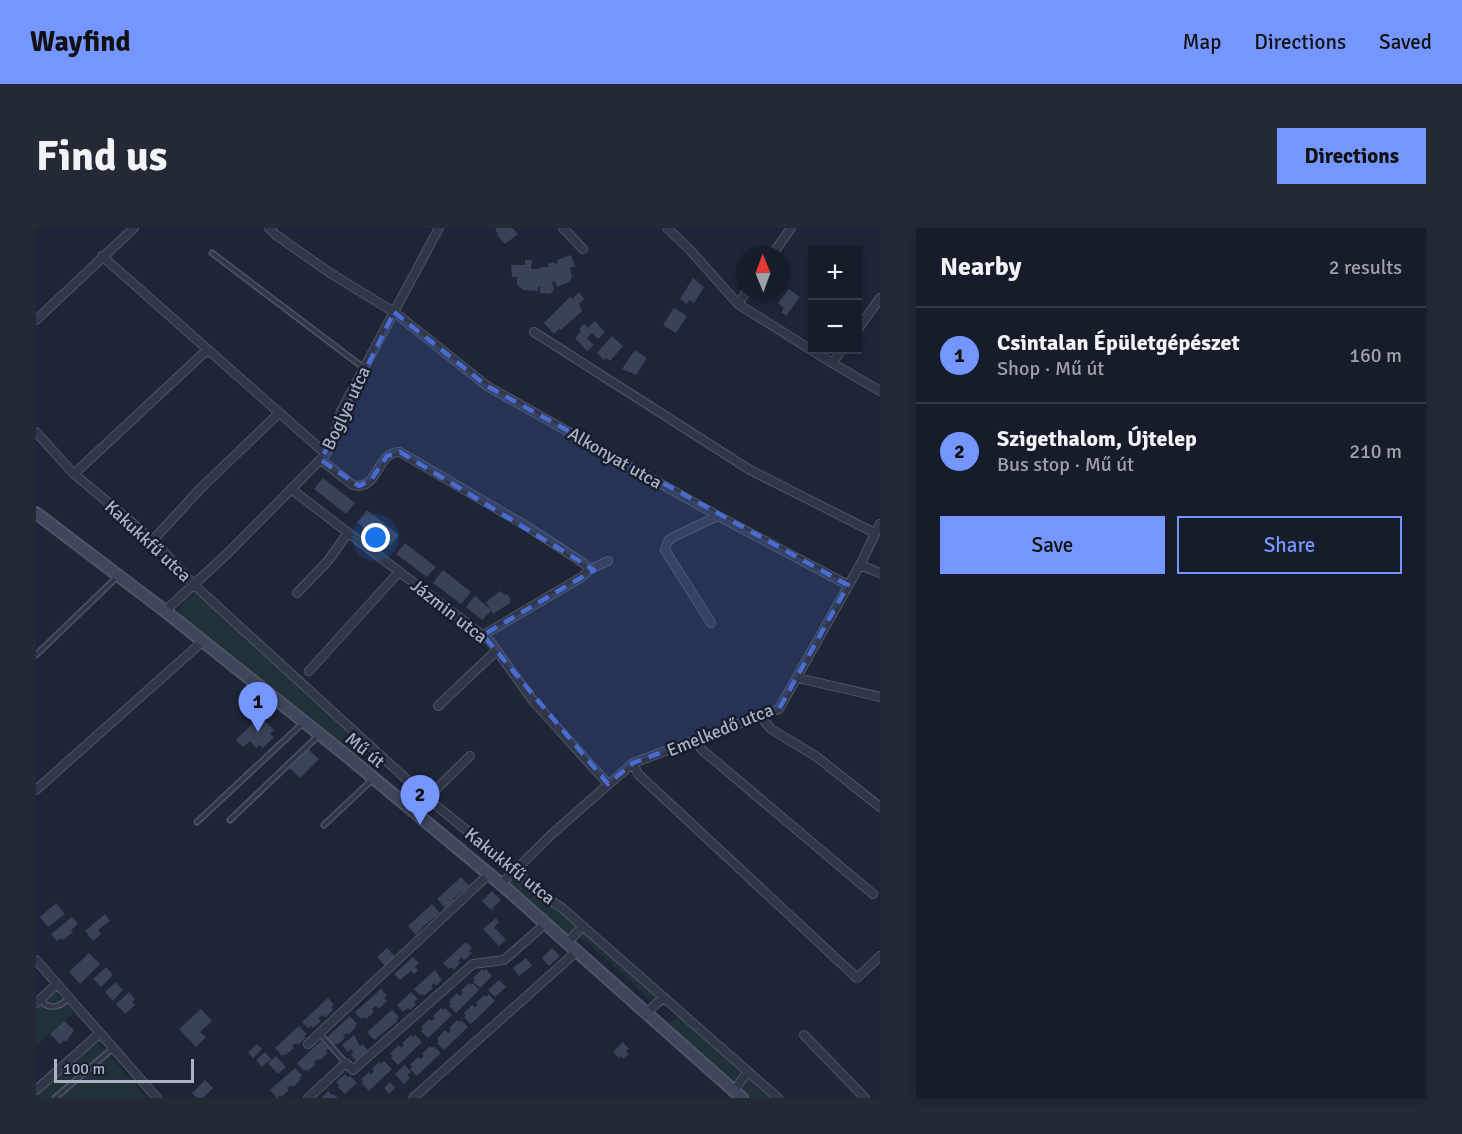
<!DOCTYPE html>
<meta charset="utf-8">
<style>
:root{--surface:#161c29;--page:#232935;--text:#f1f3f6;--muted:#9ea1a8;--line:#353a46;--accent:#7696ff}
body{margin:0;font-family:Signika,sans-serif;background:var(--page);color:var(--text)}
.controls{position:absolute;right:18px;top:18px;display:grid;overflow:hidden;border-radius:0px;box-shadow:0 3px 9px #0003}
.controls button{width:54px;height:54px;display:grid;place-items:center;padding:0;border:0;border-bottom:2px solid var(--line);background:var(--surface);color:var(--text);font:30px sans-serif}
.compass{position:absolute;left:700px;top:18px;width:54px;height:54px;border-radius:50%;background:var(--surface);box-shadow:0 3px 9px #0003;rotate:359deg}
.scale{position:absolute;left:18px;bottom:15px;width:140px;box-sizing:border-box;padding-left:6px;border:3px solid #abb1c5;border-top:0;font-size:16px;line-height:21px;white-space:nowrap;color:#abb1c5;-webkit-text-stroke:4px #171d2c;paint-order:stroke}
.you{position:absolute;left:340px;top:310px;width:21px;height:21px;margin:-15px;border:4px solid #fff;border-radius:50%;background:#1a73e8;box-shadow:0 0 0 9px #1a73e833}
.badge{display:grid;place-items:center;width:39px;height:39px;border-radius:50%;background:var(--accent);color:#111;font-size:20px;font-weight:700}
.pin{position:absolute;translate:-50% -50px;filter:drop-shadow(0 2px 3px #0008)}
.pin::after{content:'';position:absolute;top:32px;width:21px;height:18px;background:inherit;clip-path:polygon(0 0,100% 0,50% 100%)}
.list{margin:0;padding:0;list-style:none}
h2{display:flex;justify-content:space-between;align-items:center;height:78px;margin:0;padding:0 24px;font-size:26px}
h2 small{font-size:20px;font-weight:400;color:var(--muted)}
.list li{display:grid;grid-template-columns:39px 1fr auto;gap:18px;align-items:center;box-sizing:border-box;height:96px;padding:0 24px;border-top:2px solid var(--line)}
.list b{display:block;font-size:22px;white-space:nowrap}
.list p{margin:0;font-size:20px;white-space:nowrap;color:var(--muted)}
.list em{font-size:20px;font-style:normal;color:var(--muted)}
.actions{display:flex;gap:12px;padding:18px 24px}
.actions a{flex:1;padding:14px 0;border:2px solid var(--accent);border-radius:0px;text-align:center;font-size:21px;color:var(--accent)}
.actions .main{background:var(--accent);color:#111}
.map{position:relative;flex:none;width:844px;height:870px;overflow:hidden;border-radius:0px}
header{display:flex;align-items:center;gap:36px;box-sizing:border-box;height:84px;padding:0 30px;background:var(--accent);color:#111}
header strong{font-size:28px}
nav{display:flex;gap:33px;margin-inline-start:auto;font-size:21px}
.intro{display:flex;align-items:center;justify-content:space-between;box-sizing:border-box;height:144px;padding:0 36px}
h1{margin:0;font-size:42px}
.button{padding:15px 27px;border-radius:0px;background:var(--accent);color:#111;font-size:21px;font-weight:700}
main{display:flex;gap:36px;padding:0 36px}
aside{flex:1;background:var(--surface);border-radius:0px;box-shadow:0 3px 9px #0003}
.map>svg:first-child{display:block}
.green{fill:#203238}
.building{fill:#394258}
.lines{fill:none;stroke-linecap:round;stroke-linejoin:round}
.lane-casing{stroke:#4f5466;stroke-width:7}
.street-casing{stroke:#4f5466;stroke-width:10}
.secondary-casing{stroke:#4f5466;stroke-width:14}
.lane{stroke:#313748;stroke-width:4}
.street{stroke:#313748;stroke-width:8}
.secondary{stroke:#3f455b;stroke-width:10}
.marked{fill:#486cd2;fill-opacity:0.2;stroke:#486cd2;stroke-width:4.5;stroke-dasharray:12 8;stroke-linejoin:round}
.labels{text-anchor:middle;stroke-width:5;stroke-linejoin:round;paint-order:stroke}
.street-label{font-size:18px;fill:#abb1c5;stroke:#171d2c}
</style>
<header>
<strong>Wayfind</strong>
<nav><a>Map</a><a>Directions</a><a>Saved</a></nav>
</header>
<div class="intro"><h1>Find us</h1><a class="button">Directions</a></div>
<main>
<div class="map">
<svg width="844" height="870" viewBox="0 0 844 870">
<rect width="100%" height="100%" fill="#1e2537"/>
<!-- green -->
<path class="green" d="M159 367 189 390 321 509 323 514 320 518 315 520 307 517 144 387 143 380 152 369Z
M478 641 625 767 618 774 611 770 604 762 550 713 539 708 528 713 465 656Z
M17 762 38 784 0 817V777Z
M646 786 742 870H706L624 798 638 792Z
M60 813 111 870H0V866Z"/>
<!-- building -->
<path class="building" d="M461 0H477L482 6 469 16 461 7 462 5 459 2Z
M535 27 539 38 534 40 536 50 533 54 521 59 519 53 516 54 518 62 514 66 504 65V59H502V63L487 62 481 57V49H476L475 37H489V32H496L495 41H503L504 39H513L512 36 518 34 519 36 522 35 521 32Z
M657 50 668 59 658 75 653 72 651 76 644 71Z
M753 61 764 69 750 88 745 84 748 80 742 75Z
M543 64 548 71 543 76 546 83 525 102 523 101 518 106 508 95 534 69 536 71Z
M638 80 651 88 640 105 627 97Z
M559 93 569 104 562 111 556 105 551 110 558 117 551 123 539 110 545 104 543 101 548 96 552 100Z
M576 108 587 118 574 133 570 130 568 132 561 125Z
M599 122 611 130 600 147 586 141Z
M287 250 319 275 310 286 278 261Z
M331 282 363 307 354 318 339 307 338 309 321 294Z
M369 315 400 339 391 349 360 326Z
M407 342 435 364 425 376 397 355Z
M464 363 469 367 471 366 474 371V375L457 386 454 381V384L446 392 430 379 439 368 454 381 450 374Z
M221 491 224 495 227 492 238 502 234 506 238 509 227 520 223 517 220 520 214 513 207 519 200 512Z
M272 521 283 531 264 550 253 540Z
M425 649 433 658 417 671 418 672 409 680 401 671Z
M456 663 465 672 455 682 446 673Z
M20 675 29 686 12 699 4 689Z
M396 676 404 685 388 698 380 707 372 698Z
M69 686 74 693 62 702 65 706 57 713 49 703Z
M36 689 42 696 35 702 37 704 27 712 25 710 21 713 15 706Z
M460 690 463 694 458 699 470 712 463 718 447 701Z
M430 714 436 720 433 723 436 725 428 732 426 729 422 733 424 735 418 742 415 739 413 741 407 735Z
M351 720 359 728 349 738 341 729Z
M516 720 524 728 513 738 506 730Z
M53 725 64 736 44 756 33 744Z
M377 729 383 735 379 739 382 742 378 746 375 743 364 752 358 746Z
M490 730 496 738 483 748 477 740Z
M70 739 77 747 65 759 57 751Z
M446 741 448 743 450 741 456 748 444 760 437 754 439 752 437 750Z
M399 742 406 752 400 758 398 755 395 758 397 760 388 768 386 766 384 767 378 761Z
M463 752 470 759 459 769 452 762Z
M80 754 87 762 77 773 69 764Z
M433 755 435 757 437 755 443 762 420 785 413 778 415 776 413 773 421 765 424 768 427 765 425 763Z
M345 761 351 768 348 770 351 773 343 781 340 778 336 781 338 784 330 791 328 789 325 791 319 784Z
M93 764 99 771 96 774 99 777 89 786 80 776Z
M375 764 382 771 378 774 380 777 374 782 372 780 367 784 361 777Z
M453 766 459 773 435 796 428 789 430 788 428 785 436 777 439 779 442 777 440 775 448 767 450 769Z
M292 770 298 777 295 779 297 782 289 790 287 787 282 790 285 793 277 800 275 798 272 800 266 794Z
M405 780 407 782 409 780 416 787 392 810 385 803 387 801 385 799 393 791 396 793 399 790 397 788Z
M165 781 176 793 164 804 170 809 160 819 143 801Z
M356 782 363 789 360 792 362 793 338 812 331 804Z
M314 788 321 796 319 798 320 799 312 807 311 805 307 808 309 810 301 817 299 816 297 818 290 810Z
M421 792 423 794 425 792 432 799 408 822 401 815 403 813 401 811 409 802 412 805 415 802 413 800Z
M28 793 38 802 30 814 28 812 24 816 14 806Z
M263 798 271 806 268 808 270 809 262 817 260 815 256 818 258 820 250 827 249 826 246 828 239 820Z
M318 807 324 818 326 816 332 822 320 833 315 827 317 824 315 821 312 824 306 817Z
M375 807 377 809 379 807 386 814 362 837 355 830 357 828 354 826 363 817 365 820 368 817 366 815Z
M285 813 292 821 290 823 292 825 284 832 282 831 278 834 280 836 272 843 270 841 268 843 261 835Z
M587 814 593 821 590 823 593 826 587 831 585 828 583 830 577 824Z
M221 816 226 821 217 830 212 824Z
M394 818 396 820 398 818 405 825 381 848 374 841 376 839 374 837 382 829 384 831 388 828 386 826Z
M229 824 235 831 226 839 220 832Z
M240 828 250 839 242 846 232 835Z
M348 833 356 841 333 863 326 855 327 853 325 851 333 844 335 846 338 843 336 841 343 834 345 836Z
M369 837 375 844 371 847 374 850 368 856 359 846Z
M259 840 266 847 263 850 265 851 257 859 255 857 251 860 253 862 245 869 244 867 241 870 234 862Z
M309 846 312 850 314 848 321 855 309 866 302 859 303 857 300 854Z
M169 852 177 860 167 870H161L156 865Z
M354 854 359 860 353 866 348 860Z
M292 863 296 867 297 866 302 870H286Z"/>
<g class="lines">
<!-- lane casing -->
<g class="lane-casing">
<path id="lane" d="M176 25 328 140
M0 427 82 348
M194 592 282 508
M161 594 268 494
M288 597 338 550
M7 769 8 776C18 782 26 777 33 770
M284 806 309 834
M19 870 77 820"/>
</g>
<!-- street casing -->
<g class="street-casing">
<path id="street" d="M233 0 240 7 294 45 358 84 451 158 682 288 812 357
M527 0 547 21
M631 0 654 22 702 76 796 135 844 163
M736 27 755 0
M66 28 290 226
M702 76 711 63
M0 92 98 0
M822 101 844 70
M498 104 714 242 839 305
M796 135 806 122
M0 204 38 246 117 312 158 357 391 570 478 641 506 667 526 680 742 870
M285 232 317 257C343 264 340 223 364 224L492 299 549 336 553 342
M38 246 171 122
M255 261 454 413 498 474 572 556
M117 312 165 260 243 185
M824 337 844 345
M261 365 291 334 312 305
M129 383 192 325 290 226 295 218 305 183 403 0
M675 395 629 322 632 313 637 309 682 288
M447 407 546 349 553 342 572 333
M273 443 363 344
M762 450 844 469
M402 478 460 423
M725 489 735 501 781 529 844 579
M661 513 665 521 837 666
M597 535 602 546 821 750 844 728
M0 562 167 413
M391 570 434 528
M465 656 517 605 597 535 743 481 824 337 844 296
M531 715 547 698
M0 732 121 870
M0 775 21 756
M610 785 628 769
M768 807 829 870
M272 816 453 646
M0 862 64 805
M698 863 712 843
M272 870 310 835 317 842 437 736 468 732 509 696
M377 870 540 724"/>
</g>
<!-- secondary casing -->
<g class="secondary-casing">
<path id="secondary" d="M0 285 129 383 311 528 465 656 706 870"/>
</g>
<!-- lane -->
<use href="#lane" class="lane"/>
<!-- street -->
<use href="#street" class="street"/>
<!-- secondary -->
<use href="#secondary" class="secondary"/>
</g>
<!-- marked area -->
<path class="marked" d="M358 84 451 158 812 357 743 481 597 535 572 556 447 407 558 342 364 224 351 228 335 252 323 258 285 232Z"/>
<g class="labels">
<!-- street labels -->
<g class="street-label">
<text transform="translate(310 180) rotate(-65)" y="6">Boglya utca</text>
<text transform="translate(579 230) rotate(30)" y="6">Alkonyat utca</text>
<text transform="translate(112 313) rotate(43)" y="6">Kakukkfű utca</text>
<text transform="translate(413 383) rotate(38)" y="6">Jázmin utca</text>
<text transform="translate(684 502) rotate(-22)" y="6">Emelkedő utca</text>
<text transform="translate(329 522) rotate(39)" y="6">Mű út</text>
<text transform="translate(474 638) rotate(39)" y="6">Kakukkfű utca</text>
</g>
</g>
</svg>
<div class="controls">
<button>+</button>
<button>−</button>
</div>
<svg class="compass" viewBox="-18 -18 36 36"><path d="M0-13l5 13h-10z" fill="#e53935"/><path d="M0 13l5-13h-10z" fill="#9ea1a8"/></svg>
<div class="scale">100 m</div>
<div class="you"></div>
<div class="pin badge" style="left:222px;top:504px">1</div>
<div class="pin badge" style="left:384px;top:597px">2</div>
</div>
<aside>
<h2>Nearby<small>2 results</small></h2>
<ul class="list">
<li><span class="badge">1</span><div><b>Csintalan Épületgépészet</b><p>Shop · Mű út</p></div><em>160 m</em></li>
<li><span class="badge">2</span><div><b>Szigethalom, Újtelep</b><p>Bus stop · Mű út</p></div><em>210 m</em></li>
</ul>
<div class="actions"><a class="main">Save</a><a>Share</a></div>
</aside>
</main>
